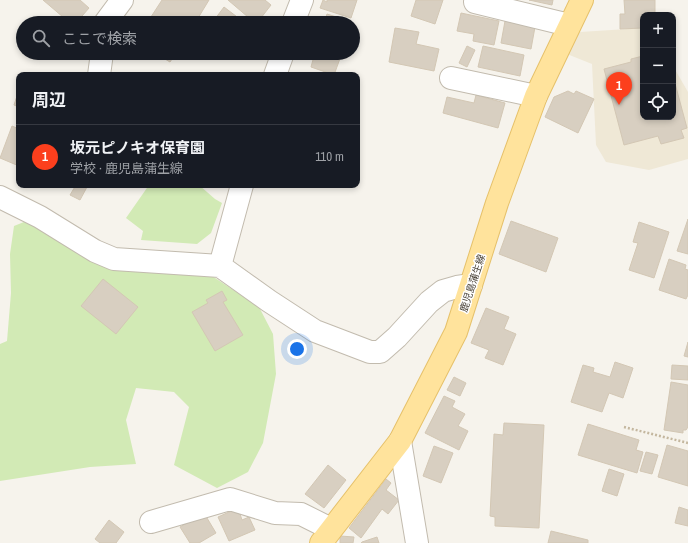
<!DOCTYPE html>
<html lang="ja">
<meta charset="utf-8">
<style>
:root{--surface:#171b24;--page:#20242c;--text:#f1f3f6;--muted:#9ea1a6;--line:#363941;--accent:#fc3f1d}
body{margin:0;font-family:"Archivo Narrow","Noto Sans JP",sans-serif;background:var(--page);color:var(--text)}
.controls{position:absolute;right:12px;top:12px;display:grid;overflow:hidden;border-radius:8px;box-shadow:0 2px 6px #0003}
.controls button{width:36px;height:36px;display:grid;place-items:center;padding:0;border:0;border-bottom:1px solid var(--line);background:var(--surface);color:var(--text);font:20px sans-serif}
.you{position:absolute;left:297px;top:349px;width:14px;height:14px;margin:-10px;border:3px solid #fff;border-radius:50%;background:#1a73e8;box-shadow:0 0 0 6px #1a73e833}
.badge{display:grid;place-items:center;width:26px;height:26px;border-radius:50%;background:var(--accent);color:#fff;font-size:13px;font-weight:700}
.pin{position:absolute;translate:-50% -33px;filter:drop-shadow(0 1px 2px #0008)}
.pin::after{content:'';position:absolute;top:21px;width:14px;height:12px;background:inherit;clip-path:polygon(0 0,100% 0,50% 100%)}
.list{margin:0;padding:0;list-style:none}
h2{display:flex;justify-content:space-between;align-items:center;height:52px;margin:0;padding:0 16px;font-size:17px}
h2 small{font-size:13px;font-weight:400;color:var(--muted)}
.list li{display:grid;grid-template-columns:26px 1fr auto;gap:12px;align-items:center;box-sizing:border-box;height:64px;padding:0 16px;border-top:1px solid var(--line)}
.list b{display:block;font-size:15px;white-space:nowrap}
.list p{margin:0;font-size:13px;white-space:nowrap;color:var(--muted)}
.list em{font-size:13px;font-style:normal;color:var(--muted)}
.icon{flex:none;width:22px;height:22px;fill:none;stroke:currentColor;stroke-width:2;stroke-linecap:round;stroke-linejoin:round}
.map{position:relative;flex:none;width:688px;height:543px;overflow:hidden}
.search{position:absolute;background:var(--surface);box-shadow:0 2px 6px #0003;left:16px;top:16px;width:344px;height:44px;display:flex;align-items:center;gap:10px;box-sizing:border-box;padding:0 14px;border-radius:22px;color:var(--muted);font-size:15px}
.panel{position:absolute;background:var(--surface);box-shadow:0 2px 6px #0003;left:16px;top:72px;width:344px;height:116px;border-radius:8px}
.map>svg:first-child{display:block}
.education{fill:#efe8d6}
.green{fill:#d2eab5}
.building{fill:#d8cfc1;stroke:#d3c7b4}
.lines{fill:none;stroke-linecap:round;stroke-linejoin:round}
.minor-casing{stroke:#c2bbae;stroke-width:24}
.major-casing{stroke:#e6c16a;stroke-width:24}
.path{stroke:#c4b79f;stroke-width:2.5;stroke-dasharray:2 2;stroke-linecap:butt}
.minor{stroke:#fff;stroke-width:22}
.major{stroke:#ffe39c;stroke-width:22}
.labels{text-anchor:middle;stroke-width:3;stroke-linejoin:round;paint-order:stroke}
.street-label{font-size:10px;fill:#4b4439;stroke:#fff}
</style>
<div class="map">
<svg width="688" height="543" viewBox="0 0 688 543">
<rect width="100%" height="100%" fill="#f6f3ec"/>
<!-- education -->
<path class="education" d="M643 28V117H673V66L688 92V159L649 170 606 162 596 145 592 64 567 54 580 32Z"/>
<!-- green -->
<path class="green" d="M149 185H199L215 199 222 203 211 233 197 244 141 240 143 231 126 218Z
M24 222 41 223 79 249 206 272 259 307 273 334 276 374 263 443 248 472 217 488 174 465 189 407 174 392 136 388 126 420 136 464 90 467 0 481V344L7 341 11 293 10 254 14 226Z"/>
<!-- building -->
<path class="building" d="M43 0H80L89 8 76 23H70Z
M162 0H209L195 23H147Z
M228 0H265L271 5 257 23H255Z
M323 0 327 2V0H357L351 18 320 8Z
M416 0H443L435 24 411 16Z
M529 0H553L552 5Z
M624 0H655V15H643V28L620 29V14H625Z
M224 7 245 23H212Z
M461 13 499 21 494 45 473 41 474 34 457 31Z
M327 14 349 21 348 23H324Z
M505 21 535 27 531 49 501 43Z
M395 28 419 32 416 44 439 49 434 71 389 62Z
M467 46 475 50 467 67 459 63Z
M483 46 524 55 520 76 478 67Z
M155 53H176L170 62Z
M312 53H342L334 75 311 67 314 56 311 55Z
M643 56V117H673V76L687 128 681 130 684 138 661 144 658 136 624 145 604 69 631 62V59Z
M19 90V107L14 105Z
M568 91 574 94 576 91 594 99 578 133 545 117 554 97Z
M476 95 505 103 498 128 443 113 447 97 474 103Z
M12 126 19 129V166L0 158Z
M76 185H84L87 187 80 200 70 195Z
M688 219V254L677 251Z
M511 221 558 238 546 272 499 254Z
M639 222 669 232 654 278 629 270 638 243 633 242Z
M669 259 686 265 685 269 688 270V295L686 299 659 290Z
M103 279 138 307 116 334 81 306Z
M222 291 227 300 223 302 243 335 215 351 192 312 208 303 206 300Z
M486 308 509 317 504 329 516 334 503 365 485 358 489 350 471 343Z
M688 342V357L684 356Z
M615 362 633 368 623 398 609 393 602 412 571 402 583 365 594 368 593 372 610 377Z
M672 365 688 366V380L671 379Z
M454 377 466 383 460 396 447 390Z
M671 382 688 385V427L686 430H683V433L664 430Z
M444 396 455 401 452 407 465 414 458 426 468 431 459 450 425 433Z
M504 423 544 425 539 528 495 526V517L490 516 494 434 503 435Z
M588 424 639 440 636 450 643 452 637 473 578 455Z
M667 445 688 451V486L658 477Z
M434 446 453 453 441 483 423 476Z
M646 452 658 455 652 474 640 471Z
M328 465 346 480 324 508 305 494Z
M609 469 624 474 617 496 602 491Z
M386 479 391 483 386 490 399 500 388 514 382 509 361 538 349 528Z
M679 507 688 510V526L675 523Z
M238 508 242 520 249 517 255 530 229 541 218 517Z
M204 513 216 533 199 543H190L180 527Z
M109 520 124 532 116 543H100L95 539Z
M551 531 588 540V543H548Z
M340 536 354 537 353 543H340Z
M377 537 379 543H361L362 542Z"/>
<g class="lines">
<!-- minor casing -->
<g class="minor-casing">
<path id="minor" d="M475 2 569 25
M105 23 122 0
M293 23 302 0
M99 75 102 53
M275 75 283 53
M451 78 536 96
M0 197 40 217 95 251 114 259 220 266 269 301 315 331 370 352H380L397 337 429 302 443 291 457 287 471 285
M220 266 242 185
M400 441 417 543
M151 522 230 499 275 513 301 514 331 529"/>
</g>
<!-- major casing -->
<g class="major-casing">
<path id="major" d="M321 543 400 441 456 332 497 203 536 96 582 0"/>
</g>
<!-- path -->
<path class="path" d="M624 427 688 443"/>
<!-- minor -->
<use href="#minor" class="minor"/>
<!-- major -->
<use href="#major" class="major"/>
</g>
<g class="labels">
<!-- street labels -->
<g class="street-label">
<text transform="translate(472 283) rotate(-72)" y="4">鹿児島蒲生線</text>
</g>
</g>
</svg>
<div class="controls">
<button>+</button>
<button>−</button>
<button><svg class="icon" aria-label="locate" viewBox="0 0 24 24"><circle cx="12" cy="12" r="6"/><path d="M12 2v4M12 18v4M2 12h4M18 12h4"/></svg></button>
</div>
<div class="you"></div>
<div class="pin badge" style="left:619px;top:105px">1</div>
<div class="search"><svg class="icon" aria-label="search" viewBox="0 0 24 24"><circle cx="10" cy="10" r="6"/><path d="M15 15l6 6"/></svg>ここで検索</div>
<section class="panel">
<h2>周辺<small></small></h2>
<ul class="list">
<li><span class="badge">1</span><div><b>坂元ピノキオ保育園</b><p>学校 · 鹿児島蒲生線</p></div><em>110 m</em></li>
</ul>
</section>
</div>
